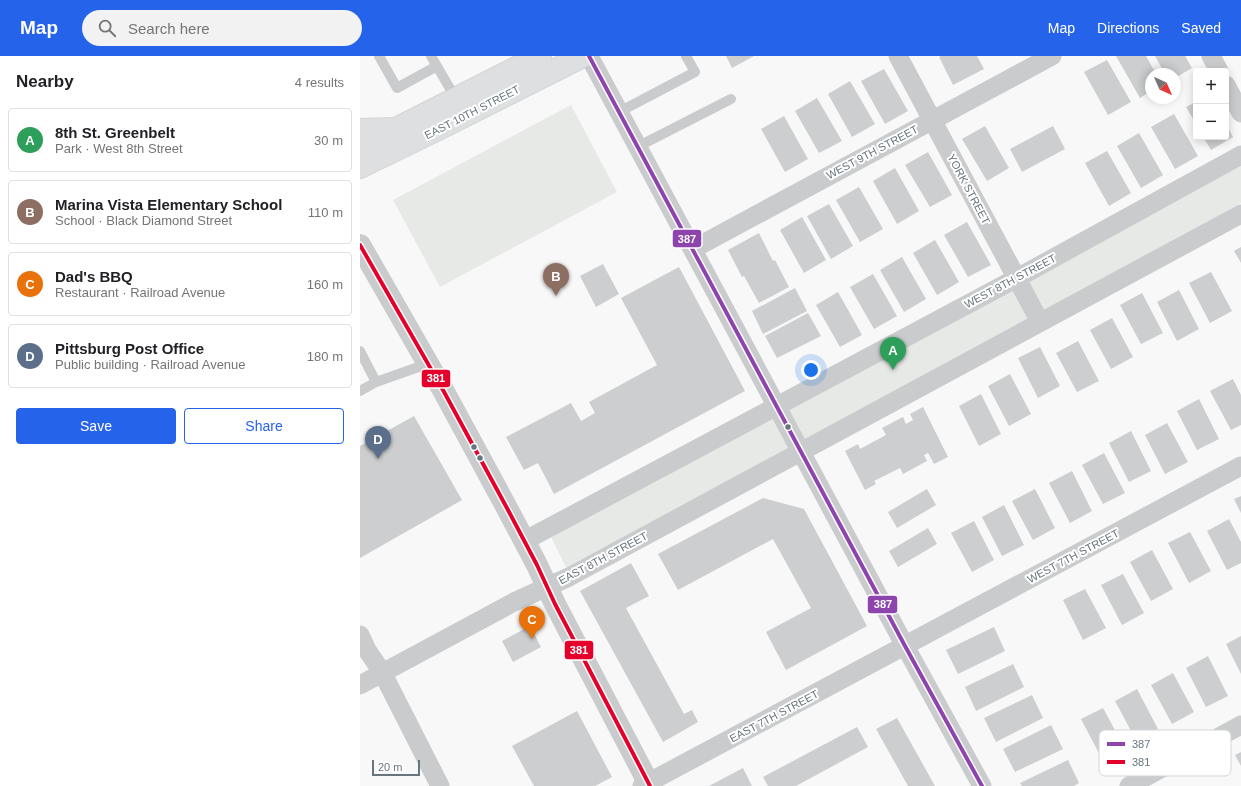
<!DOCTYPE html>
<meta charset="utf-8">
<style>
:root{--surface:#fff;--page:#f2f2f2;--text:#202124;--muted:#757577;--line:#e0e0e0;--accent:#2563eb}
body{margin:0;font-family:Arial,sans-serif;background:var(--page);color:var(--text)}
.controls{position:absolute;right:12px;top:12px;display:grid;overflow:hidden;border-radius:4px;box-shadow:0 2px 10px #0003}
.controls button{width:36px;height:36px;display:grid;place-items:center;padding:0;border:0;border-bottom:1px solid var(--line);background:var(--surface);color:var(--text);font:20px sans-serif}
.compass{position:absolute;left:785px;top:12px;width:36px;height:36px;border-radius:50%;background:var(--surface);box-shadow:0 2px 10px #0003;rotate:135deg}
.scale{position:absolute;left:12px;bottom:10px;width:48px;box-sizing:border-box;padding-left:4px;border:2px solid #67757e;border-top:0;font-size:11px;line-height:14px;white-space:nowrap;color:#67757e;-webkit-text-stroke:3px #fff;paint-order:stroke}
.you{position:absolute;left:451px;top:314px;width:14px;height:14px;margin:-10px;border:3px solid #fff;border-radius:50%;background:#1a73e8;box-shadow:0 0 0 6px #1a73e833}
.badge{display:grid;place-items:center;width:26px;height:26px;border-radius:50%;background:var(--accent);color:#fff;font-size:13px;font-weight:700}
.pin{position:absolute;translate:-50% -33px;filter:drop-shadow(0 1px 2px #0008)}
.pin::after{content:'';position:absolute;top:21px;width:14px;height:12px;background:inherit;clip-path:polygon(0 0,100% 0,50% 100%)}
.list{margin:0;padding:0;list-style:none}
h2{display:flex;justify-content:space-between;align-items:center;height:52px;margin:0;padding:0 16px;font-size:17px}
h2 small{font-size:13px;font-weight:400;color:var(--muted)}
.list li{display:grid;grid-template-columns:26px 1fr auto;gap:12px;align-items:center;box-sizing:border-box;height:64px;margin:0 8px 8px;padding:0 8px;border:1px solid var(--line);border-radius:4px}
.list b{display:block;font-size:15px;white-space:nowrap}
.list p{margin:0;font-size:13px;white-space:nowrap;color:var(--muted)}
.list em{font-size:13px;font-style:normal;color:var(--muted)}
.actions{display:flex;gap:8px;padding:12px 16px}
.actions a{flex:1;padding:9px 0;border:1px solid var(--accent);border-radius:4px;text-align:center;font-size:14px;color:var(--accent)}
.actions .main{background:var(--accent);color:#fff}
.icon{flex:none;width:22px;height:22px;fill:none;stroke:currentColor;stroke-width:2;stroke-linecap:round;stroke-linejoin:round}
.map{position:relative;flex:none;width:881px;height:730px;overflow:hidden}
header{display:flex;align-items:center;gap:24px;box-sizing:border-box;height:56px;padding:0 20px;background:var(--accent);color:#fff}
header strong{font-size:19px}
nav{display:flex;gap:22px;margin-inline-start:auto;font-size:14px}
.search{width:280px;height:36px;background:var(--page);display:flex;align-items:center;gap:10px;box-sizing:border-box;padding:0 14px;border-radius:22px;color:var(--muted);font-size:15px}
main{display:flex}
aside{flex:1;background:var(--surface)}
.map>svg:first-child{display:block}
.green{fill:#e7e9e6}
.building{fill:#cccecf}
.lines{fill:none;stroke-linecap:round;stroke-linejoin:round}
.secondary-casing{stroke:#d3d4d5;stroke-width:24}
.service{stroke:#c9cbcc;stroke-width:10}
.minor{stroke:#c9cbcc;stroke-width:19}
.tertiary{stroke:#c9cbcc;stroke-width:22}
.secondary{stroke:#dedfe0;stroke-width:22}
.bus-1-casing{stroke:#fff;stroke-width:7}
.bus-2-casing{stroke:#fff;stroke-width:7}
.bus-1{stroke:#8e44ad;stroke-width:4}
.bus-2{stroke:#e4002b;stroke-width:4}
.bus-dot{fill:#67757e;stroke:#fff;stroke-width:1.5}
.labels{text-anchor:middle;stroke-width:4;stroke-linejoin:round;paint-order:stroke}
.street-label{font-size:11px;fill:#67757e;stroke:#fff}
.key{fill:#fff;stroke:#d1d6d8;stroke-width:1}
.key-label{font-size:11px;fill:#67757e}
.line-badge{stroke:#fff;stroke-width:1.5}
.badge-label{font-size:11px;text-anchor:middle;font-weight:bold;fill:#fff}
</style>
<header>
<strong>Map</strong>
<div class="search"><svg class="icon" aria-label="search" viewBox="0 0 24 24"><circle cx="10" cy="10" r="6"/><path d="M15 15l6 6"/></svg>Search here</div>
<nav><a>Map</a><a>Directions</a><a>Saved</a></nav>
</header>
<main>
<aside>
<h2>Nearby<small>4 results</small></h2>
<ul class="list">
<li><span class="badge" style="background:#2e9e5b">A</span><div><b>8th St. Greenbelt</b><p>Park · West 8th Street</p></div><em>30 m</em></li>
<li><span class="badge" style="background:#8d6e63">B</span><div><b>Marina Vista Elementary School</b><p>School · Black Diamond Street</p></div><em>110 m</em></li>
<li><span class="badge" style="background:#e8710a">C</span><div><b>Dad's BBQ</b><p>Restaurant · Railroad Avenue</p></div><em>160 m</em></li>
<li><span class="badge" style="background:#5c6f8a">D</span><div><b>Pittsburg Post Office</b><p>Public building · Railroad Avenue</p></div><em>180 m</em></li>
</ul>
<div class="actions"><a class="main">Save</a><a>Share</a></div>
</aside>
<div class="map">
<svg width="881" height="730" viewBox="0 0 881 730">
<rect width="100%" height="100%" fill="#f8f8f8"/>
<!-- green -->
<path class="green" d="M211 49 257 136 80 231 33 144Z
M881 101V147L207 513 191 481Z"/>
<!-- building -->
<path class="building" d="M366 0H394L372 12Z
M581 0H617L624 13 593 29 579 1Z
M756 0H786L796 18H791V35L780 42Z
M795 0H825L832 12 815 22V18H805Z
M747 4 771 46 748 59 724 16Z
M524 13 548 55 525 68 501 25Z
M490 25 515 68 492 81 468 38Z
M457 42 482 85 459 97 435 55Z
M836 46V68L826 51Z
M814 58 838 100 815 113 791 71Z
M424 60 448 103 425 116 401 73Z
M866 68 873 81 851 94 843 81H866Z
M625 70 649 112 627 125 602 83Z
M693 70 705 93 662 116 650 93Z
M779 77 803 119 781 132 757 90Z
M747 95 771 137 749 150 725 107Z
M568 96 592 139 570 151 545 109Z
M535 112 559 155 537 168 513 125Z
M499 131 523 173 500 186 476 144Z
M469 148 493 190 471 203 447 160Z
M442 161 466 204 444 217 420 174Z
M607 166 631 209 608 221 584 179Z
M399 177 413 205 415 204 429 231 399 247 384 220 382 221 368 194Z
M575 184 599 226 577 239 553 197Z
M881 191V207L874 195Z
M542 201 566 243 544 256 520 214Z
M243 208 259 238 236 251 220 220Z
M319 211 385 335 194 438 178 407 164 414 146 381 211 347 221 365 235 357 229 346 297 309 261 242Z
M851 216 872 255 850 267 829 227Z
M513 218 537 260 514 273 490 231Z
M435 232 447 255 403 278 392 255Z
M819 234 839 273 817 285 797 246Z
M478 236 502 279 480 291 456 249Z
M782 237 803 277 781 288 760 249Z
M448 257 461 280 417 302 405 280Z
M752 262 773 301 751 313 730 274Z
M718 285 739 325 717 336 696 297Z
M680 291 700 330 678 342 658 302Z
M650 318 671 358 649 370 628 330Z
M873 323 881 339V369L871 374 850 335Z
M621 338 641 378 619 390 599 350Z
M839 343 859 383 837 394 817 355Z
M563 351 588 401 574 408 568 397 564 399 567 405 543 418 540 412 514 425 516 428 505 434 485 395 498 388 500 393 526 379 522 372 543 361 546 368 553 364 550 358Z
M54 360 102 444 0 502V390Z
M807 367 828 406 805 418 785 379Z
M771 375 791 415 769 426 749 387Z
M744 397 765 437 743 448 722 409Z
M712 415 732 455 710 467 689 427Z
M567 433 576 449 537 472 528 456Z
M675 433 695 472 673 484 652 445Z
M881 440V457L874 443Z
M403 442 444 453 507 570 426 614 406 576 451 552 413 483 318 534 298 498Z
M644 449 664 489 642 500 622 461Z
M869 463 881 486V507L867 514 847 475Z
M614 465 634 504 612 516 591 477Z
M568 472 577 488 538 511 529 495Z
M830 476 851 515 829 527 808 487Z
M792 494 813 533 791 545 770 506Z
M271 507 289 540 266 552 324 658 332 654 338 666 303 686 220 535Z
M763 518 784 557 762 569 741 529Z
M725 533 746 572 723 584 703 544Z
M170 570 181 591 153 606 142 585Z
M634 571 645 595 598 618 586 594Z
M881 580V618L866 588Z
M848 600 868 640 846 651 826 612Z
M653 608 664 631 616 655 605 631Z
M813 617 834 656 812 668 791 629Z
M777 633 798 673 776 684 755 645Z
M672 639 683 662 636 686 624 662Z
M743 652 764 691 742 703 721 663Z
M217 655 252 721 235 730H174L152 690Z
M537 662 575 730H548L516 673Z
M691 669 703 693 655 716 643 693Z
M497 671 508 691 436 730H408L403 721Z
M881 696V710L875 699Z
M708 704 719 727 714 730H662L660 727Z
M383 712 392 730H349Z"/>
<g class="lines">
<!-- secondary casing -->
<g class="secondary-casing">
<path id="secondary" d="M0 74 33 73
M0 94 36 73 180 0
M0 111 76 74 223 0"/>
</g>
<!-- service -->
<path class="service" d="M19 0 37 32 77 10
M71 0 96 43
M259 56 335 16 326 0
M277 91 371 43
M0 295 16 326 0 335
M16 326 67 308"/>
<!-- minor -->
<path class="minor" d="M229 0 545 590 622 730
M538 0 680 266
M851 0 859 15
M866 29 881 57
M333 193 692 0
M164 485 657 222 881 99
M0 579 7 594 22 616 80 730
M0 629 154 546 209 521 881 158
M282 730 881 410
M769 730 881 669"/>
<!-- tertiary -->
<path class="tertiary" d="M0 189 83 334 148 454 177 509 195 548 290 730"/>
<!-- secondary -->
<use href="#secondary" class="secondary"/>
<!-- bus-1 casing -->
<g class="bus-1-casing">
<path id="bus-1" d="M229 0 545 590 622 730"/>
</g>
<!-- bus-2 casing -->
<g class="bus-2-casing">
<path id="bus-2" d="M0 189 83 334 148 454 177 509 195 548 290 730"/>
</g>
<!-- bus-1 -->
<use href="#bus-1" class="bus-1"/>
<!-- bus-2 -->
<use href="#bus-2" class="bus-2"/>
</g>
<!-- markers -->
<g class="bus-dot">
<circle cx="428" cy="371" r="3.5"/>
<circle cx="114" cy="391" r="3.5"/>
<circle cx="120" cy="402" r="3.5"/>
</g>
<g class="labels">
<!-- street labels -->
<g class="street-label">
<text transform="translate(112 56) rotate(-27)" y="4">EAST 10TH STREET</text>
<text transform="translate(512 96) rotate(-28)" y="4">WEST 9TH STREET</text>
<text transform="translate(609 133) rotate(62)" y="4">YORK STREET</text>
<text transform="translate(650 225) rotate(-28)" y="4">WEST 8TH STREET</text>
<text transform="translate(713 500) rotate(-28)" y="4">WEST 7TH STREET</text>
<text transform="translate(243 502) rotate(-28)" y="4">EAST 8TH STREET</text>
<text transform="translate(414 660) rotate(-28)" y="4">EAST 7TH STREET</text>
</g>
</g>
<!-- legend -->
<rect x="739" y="674" width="132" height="46" rx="6" class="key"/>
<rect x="747" y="686" width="18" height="4" fill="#8e44ad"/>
<rect x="747" y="704" width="18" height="4" fill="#e4002b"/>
<g class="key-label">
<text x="772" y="692">387</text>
<text x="772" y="710">381</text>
</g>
<g class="line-badge">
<rect x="312" y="173" width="30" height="19" rx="4" fill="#8e44ad"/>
<rect x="61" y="313" width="30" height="19" rx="4" fill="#e4002b"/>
<rect x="507" y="539" width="31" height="19" rx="4" fill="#8e44ad"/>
<rect x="204" y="584" width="30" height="20" rx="4" fill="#e4002b"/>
</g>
<g class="badge-label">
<text x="327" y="187">387</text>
<text x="76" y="326">381</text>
<text x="523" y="552">387</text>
<text x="219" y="598">381</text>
</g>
</svg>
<div class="controls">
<button>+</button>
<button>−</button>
</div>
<svg class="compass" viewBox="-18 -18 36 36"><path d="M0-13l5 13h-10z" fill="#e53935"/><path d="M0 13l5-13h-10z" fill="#757577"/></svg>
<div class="scale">20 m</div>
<div class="you"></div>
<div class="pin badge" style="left:533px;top:314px;background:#2e9e5b">A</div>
<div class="pin badge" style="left:196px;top:240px;background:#8d6e63">B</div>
<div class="pin badge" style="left:172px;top:583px;background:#e8710a">C</div>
<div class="pin badge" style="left:18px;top:403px;background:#5c6f8a">D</div>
</div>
</main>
